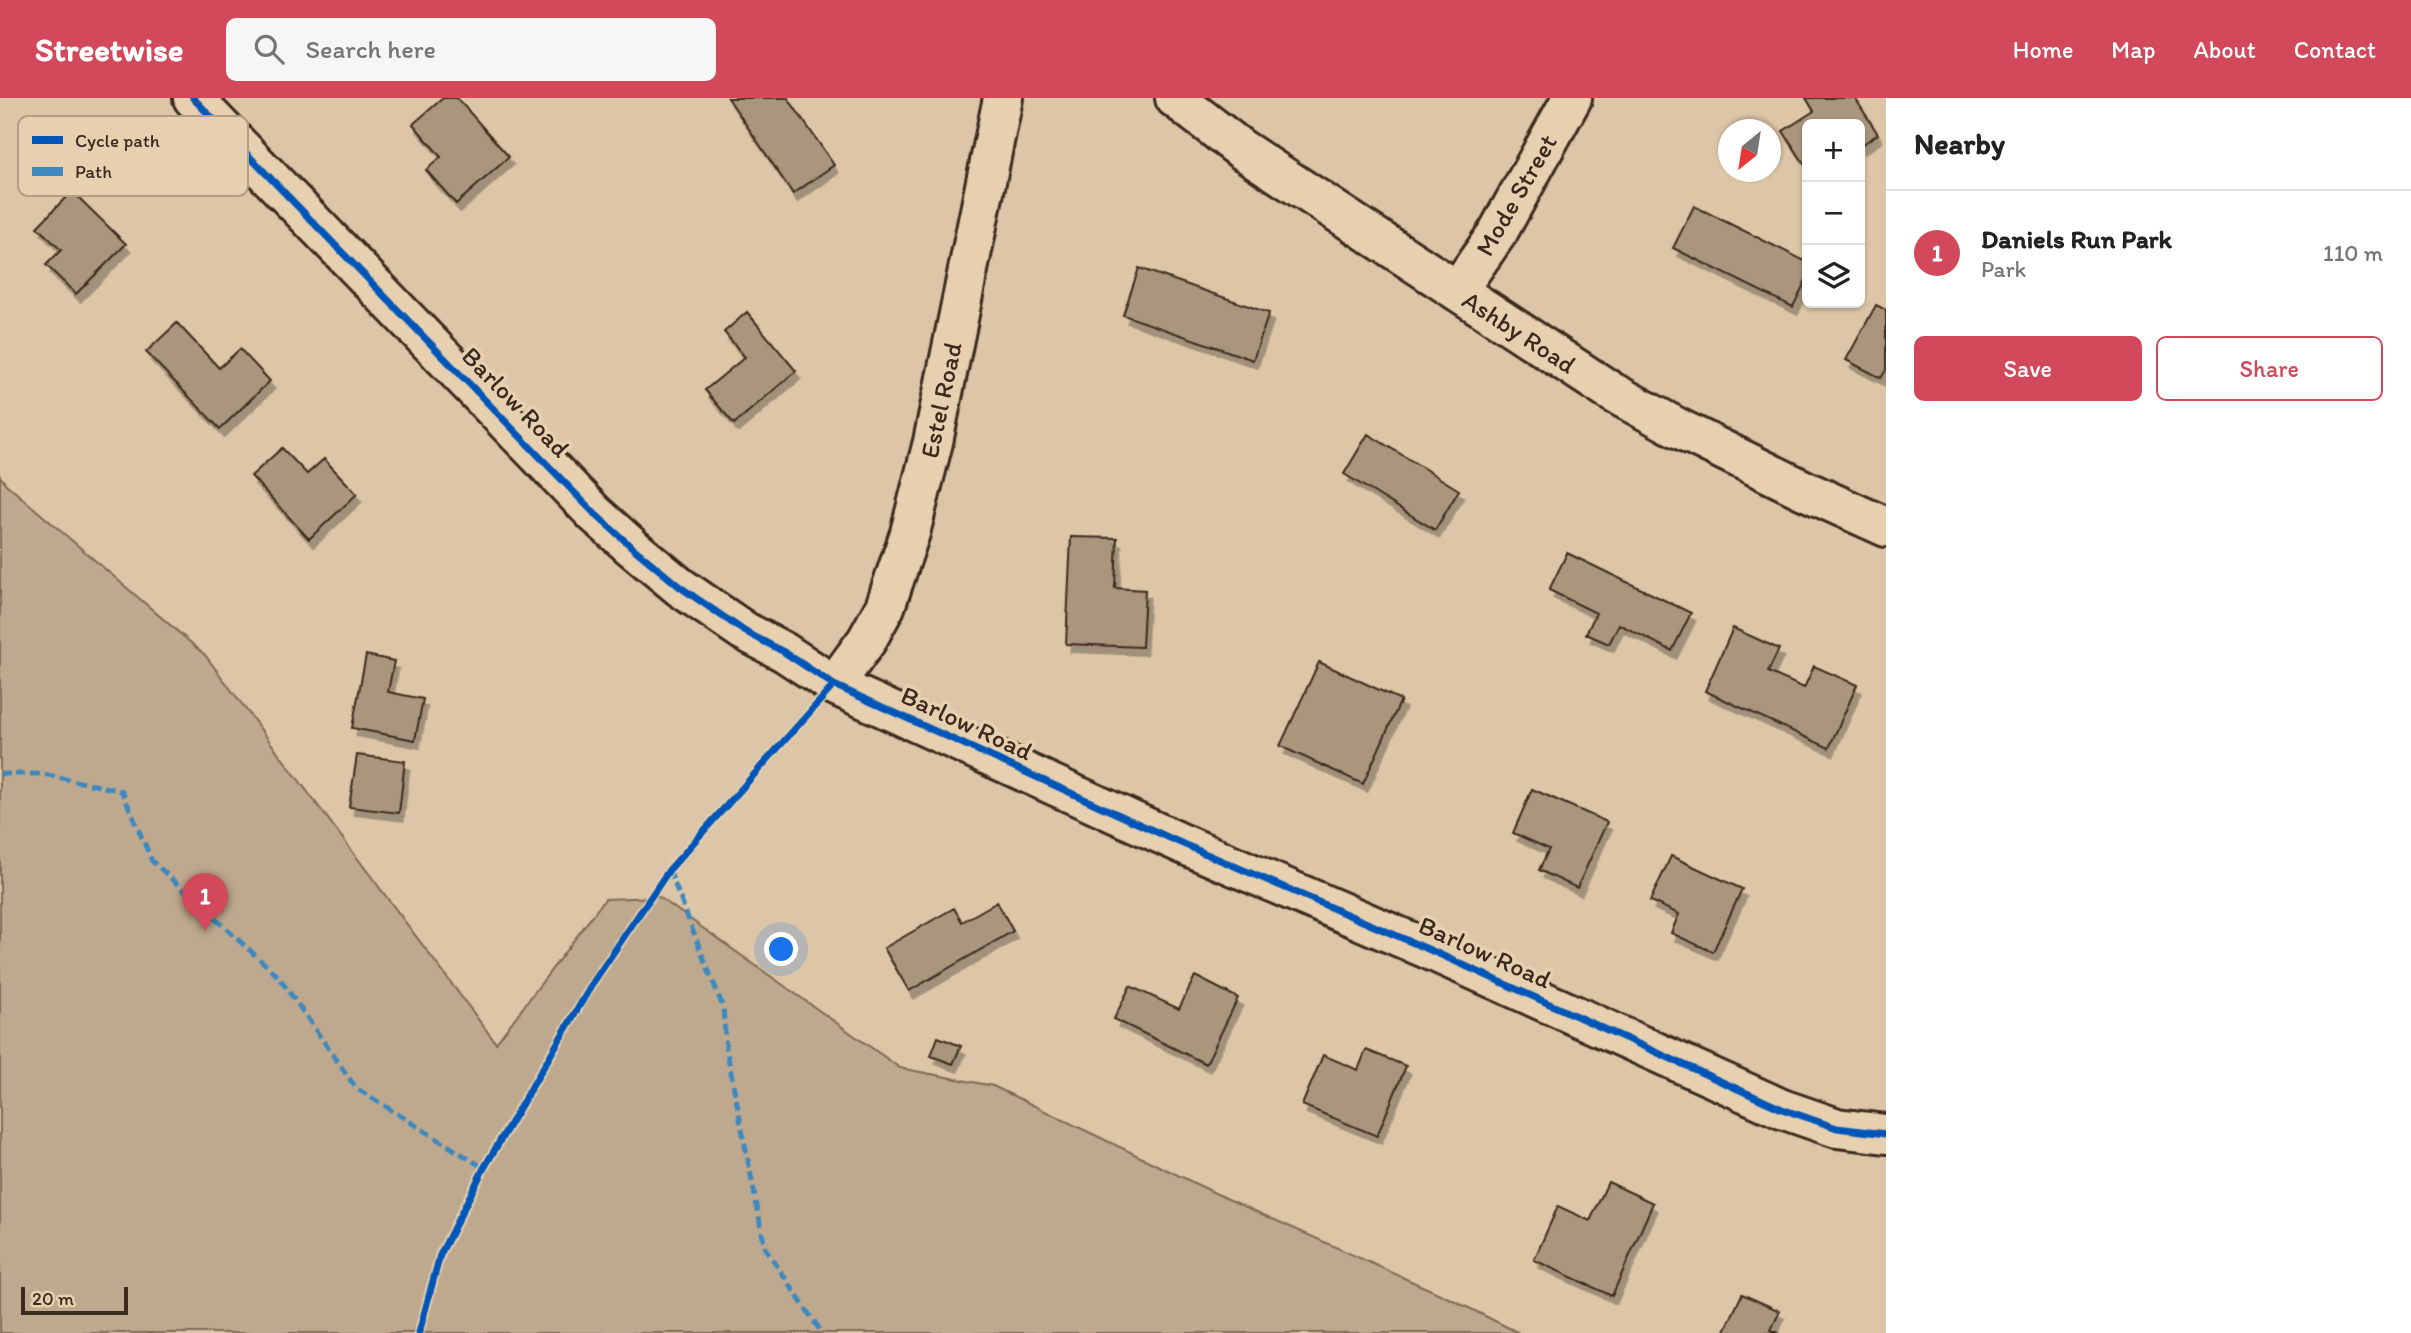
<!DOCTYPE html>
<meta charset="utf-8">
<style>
:root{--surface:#fff;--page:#f6f6f6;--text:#222;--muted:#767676;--line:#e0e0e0;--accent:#d1495b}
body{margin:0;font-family:Itim,sans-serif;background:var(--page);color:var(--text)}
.controls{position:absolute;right:21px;top:21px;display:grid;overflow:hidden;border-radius:10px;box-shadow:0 2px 5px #0004}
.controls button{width:63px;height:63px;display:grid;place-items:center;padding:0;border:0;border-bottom:2px solid var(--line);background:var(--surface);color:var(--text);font:35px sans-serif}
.compass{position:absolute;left:1718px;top:21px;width:63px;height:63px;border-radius:50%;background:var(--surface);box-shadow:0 2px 5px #0004;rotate:210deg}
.scale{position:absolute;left:21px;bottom:18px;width:107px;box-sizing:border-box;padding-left:7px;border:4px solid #3b2a1e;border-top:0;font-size:19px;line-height:24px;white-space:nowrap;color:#3b2a1e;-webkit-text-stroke:5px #e7d0b0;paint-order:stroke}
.you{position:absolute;left:782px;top:852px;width:24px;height:24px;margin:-18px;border:5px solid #fff;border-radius:50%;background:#1a73e8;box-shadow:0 0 0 10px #1a73e833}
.badge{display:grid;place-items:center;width:46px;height:46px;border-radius:50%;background:var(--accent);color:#fff;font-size:23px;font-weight:700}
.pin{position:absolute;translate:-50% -58px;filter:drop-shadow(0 2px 4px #0008)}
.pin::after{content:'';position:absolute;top:37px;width:24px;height:21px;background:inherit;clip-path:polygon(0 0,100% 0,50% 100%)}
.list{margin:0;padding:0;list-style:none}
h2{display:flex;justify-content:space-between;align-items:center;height:91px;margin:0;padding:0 28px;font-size:30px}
h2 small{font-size:23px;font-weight:400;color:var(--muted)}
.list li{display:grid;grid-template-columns:46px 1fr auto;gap:21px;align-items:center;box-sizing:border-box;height:126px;padding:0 28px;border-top:2px solid var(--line)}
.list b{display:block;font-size:26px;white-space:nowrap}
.list p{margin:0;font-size:23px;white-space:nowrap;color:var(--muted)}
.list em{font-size:23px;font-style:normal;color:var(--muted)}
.actions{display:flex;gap:14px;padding:21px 28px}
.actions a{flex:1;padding:16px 0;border:2px solid var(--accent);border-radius:10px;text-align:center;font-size:24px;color:var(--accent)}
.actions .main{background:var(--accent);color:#fff}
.icon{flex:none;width:38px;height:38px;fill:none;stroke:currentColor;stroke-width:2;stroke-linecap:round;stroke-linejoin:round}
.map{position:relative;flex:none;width:1886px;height:1235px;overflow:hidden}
header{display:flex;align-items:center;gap:42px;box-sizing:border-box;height:98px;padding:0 35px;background:var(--accent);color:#fff}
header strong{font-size:33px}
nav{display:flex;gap:38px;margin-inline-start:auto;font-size:24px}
.search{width:490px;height:63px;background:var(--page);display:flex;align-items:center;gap:18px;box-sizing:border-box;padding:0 24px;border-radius:10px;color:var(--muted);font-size:26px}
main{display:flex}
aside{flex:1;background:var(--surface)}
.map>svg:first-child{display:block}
.green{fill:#bfa98e;stroke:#7d6a56;stroke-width:2}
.building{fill:#aa967d;stroke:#3b2a1e;stroke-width:2;filter:url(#shadow)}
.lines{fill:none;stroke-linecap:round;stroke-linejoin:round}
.minor-casing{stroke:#3b2a1e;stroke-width:44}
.minor{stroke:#e7d0b0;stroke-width:38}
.quiet{stroke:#3e89bf;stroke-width:5;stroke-dasharray:10 5;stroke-linecap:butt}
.cycleway-casing{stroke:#e7d0b0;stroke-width:11}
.cycleway{stroke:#0057b8;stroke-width:7}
.labels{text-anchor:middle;stroke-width:7;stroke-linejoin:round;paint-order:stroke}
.street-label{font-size:26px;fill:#3b2a1e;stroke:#e7d0b0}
.key{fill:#e7d0b0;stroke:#b39e84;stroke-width:2}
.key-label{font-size:19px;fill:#3b2a1e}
</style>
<header>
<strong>Streetwise</strong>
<div class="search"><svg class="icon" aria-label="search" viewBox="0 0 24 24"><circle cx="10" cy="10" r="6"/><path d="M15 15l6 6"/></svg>Search here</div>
<nav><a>Home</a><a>Map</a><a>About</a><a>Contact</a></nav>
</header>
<main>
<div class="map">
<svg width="1886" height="1235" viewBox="0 0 1886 1235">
<defs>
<filter id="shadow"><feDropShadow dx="4.5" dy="8" stdDeviation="0" flood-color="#0004"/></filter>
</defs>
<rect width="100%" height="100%" fill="#ddc6a7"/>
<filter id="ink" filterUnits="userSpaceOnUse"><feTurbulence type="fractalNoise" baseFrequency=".0143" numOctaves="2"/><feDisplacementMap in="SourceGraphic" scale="14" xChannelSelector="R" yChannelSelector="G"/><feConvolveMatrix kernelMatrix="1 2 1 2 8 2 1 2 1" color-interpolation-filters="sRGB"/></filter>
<g filter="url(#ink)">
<!-- green -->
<path class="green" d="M0 378 6 386 205 557 496 945 605 801 659 799 900 970 993 988 1217 1096 1451 1201 1519 1235H0Z"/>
<!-- building -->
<path class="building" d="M443 0H457L509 59 456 106 426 72 441 59 413 26Z
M728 0H788L834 67 793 96Z
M1806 0H1855L1878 36 1860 48V26H1807V70L1783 33 1814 13Z
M72 93 126 146 76 196 46 167 61 152 37 129Z
M1694 108 1807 164V180L1793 209 1673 150Z
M1139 170 1269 215 1253 262 1123 217Z
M1876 207 1886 212V272L1881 280 1846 262Z
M747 214 796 273 734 326 705 292 745 259 724 234Z
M177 225 219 270 240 251 270 283 220 331 146 254Z
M1368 336 1459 392 1435 432 1344 376Z
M282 350 307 376 324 361 357 396 309 441 251 378Z
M1071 439 1117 440 1115 490 1145 492 1142 549 1066 546Z
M1567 455 1691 515 1672 553 1619 526 1609 546 1586 536 1596 515 1549 492Z
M1733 530 1779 551 1768 574 1804 590 1814 568 1857 587 1829 650 1705 593Z
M366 557 394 563 388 594 423 601 415 642 352 630Z
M1319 564 1401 602 1363 686 1280 648Z
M357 657 405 663 399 715 349 709Z
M1532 691 1607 724 1577 790 1539 772 1549 751 1513 735Z
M1671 758 1742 791 1713 854 1671 835 1679 816 1650 803Z
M997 804 1013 833 909 893 884 850 954 810 962 824Z
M1195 878 1238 900 1206 966 1114 921 1130 888 1179 911Z
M938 939 961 948 953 966 931 958Z
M1366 952 1406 968 1377 1038 1302 1007 1323 957 1358 972Z
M1608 1084 1653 1105 1612 1198 1534 1162 1558 1108 1590 1123Z
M1742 1196 1780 1213 1771 1232 1778 1235H1724Z"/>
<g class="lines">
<!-- minor casing -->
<g class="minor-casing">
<path id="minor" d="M193 0 595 416 633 450 680 489 744 533 784 554 834 587 1183 746 1430 852 1782 1011 1837 1030 1886 1036
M1175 0 1241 51 1610 293 1678 330 1804 392 1886 429
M1457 193 1498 134 1572 0
M834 587 867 542 885 509 910 435 933 344 1003 0"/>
</g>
<!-- minor -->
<use href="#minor" class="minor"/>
<!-- quiet -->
<path class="quiet" d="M0 676H43L122 693 152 763 278 878 356 990 484 1070
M669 772 723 909 726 949 765 1150 822 1235"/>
<!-- cycleway casing -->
<g class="cycleway-casing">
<path id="cycleway" d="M193 0 595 416 633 450 680 489 744 533 784 554 834 587 1183 746 1430 852 1782 1011 1837 1030 1886 1036
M419 1235 440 1157 484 1070 594 883 669 772 834 587"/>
</g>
<!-- cycleway -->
<use href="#cycleway" class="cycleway"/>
</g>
</g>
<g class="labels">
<!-- street labels -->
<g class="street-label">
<text transform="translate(1516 97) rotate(-60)" y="9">Mode Street</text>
<text transform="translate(1519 234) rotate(33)" y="9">Ashby Road</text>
<text transform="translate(941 302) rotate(-78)" y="9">Estel Road</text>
<text transform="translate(516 304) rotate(46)" y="9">Barlow Road</text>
<text transform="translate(967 625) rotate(25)" y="9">Barlow Road</text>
<text transform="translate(1485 854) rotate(24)" y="9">Barlow Road</text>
</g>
</g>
<!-- legend -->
<rect x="18" y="18" width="230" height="80" rx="10" class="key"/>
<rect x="32" y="38" width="31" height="8" fill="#0057b8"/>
<rect x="32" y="69" width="31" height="9" fill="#3e89bf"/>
<g class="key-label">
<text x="75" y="49">Cycle path</text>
<text x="75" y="80">Path</text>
</g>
</svg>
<div class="controls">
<button>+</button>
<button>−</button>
<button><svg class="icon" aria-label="layers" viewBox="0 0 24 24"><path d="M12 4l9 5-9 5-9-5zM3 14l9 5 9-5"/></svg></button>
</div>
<svg class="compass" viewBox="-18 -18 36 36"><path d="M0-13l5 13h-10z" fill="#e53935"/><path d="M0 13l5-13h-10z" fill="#767676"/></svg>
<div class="scale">20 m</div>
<div class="you"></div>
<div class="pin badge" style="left:205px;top:833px">1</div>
</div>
<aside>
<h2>Nearby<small></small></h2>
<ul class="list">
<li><span class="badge">1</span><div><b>Daniels Run Park</b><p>Park</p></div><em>110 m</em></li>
</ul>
<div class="actions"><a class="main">Save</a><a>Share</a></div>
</aside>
</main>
